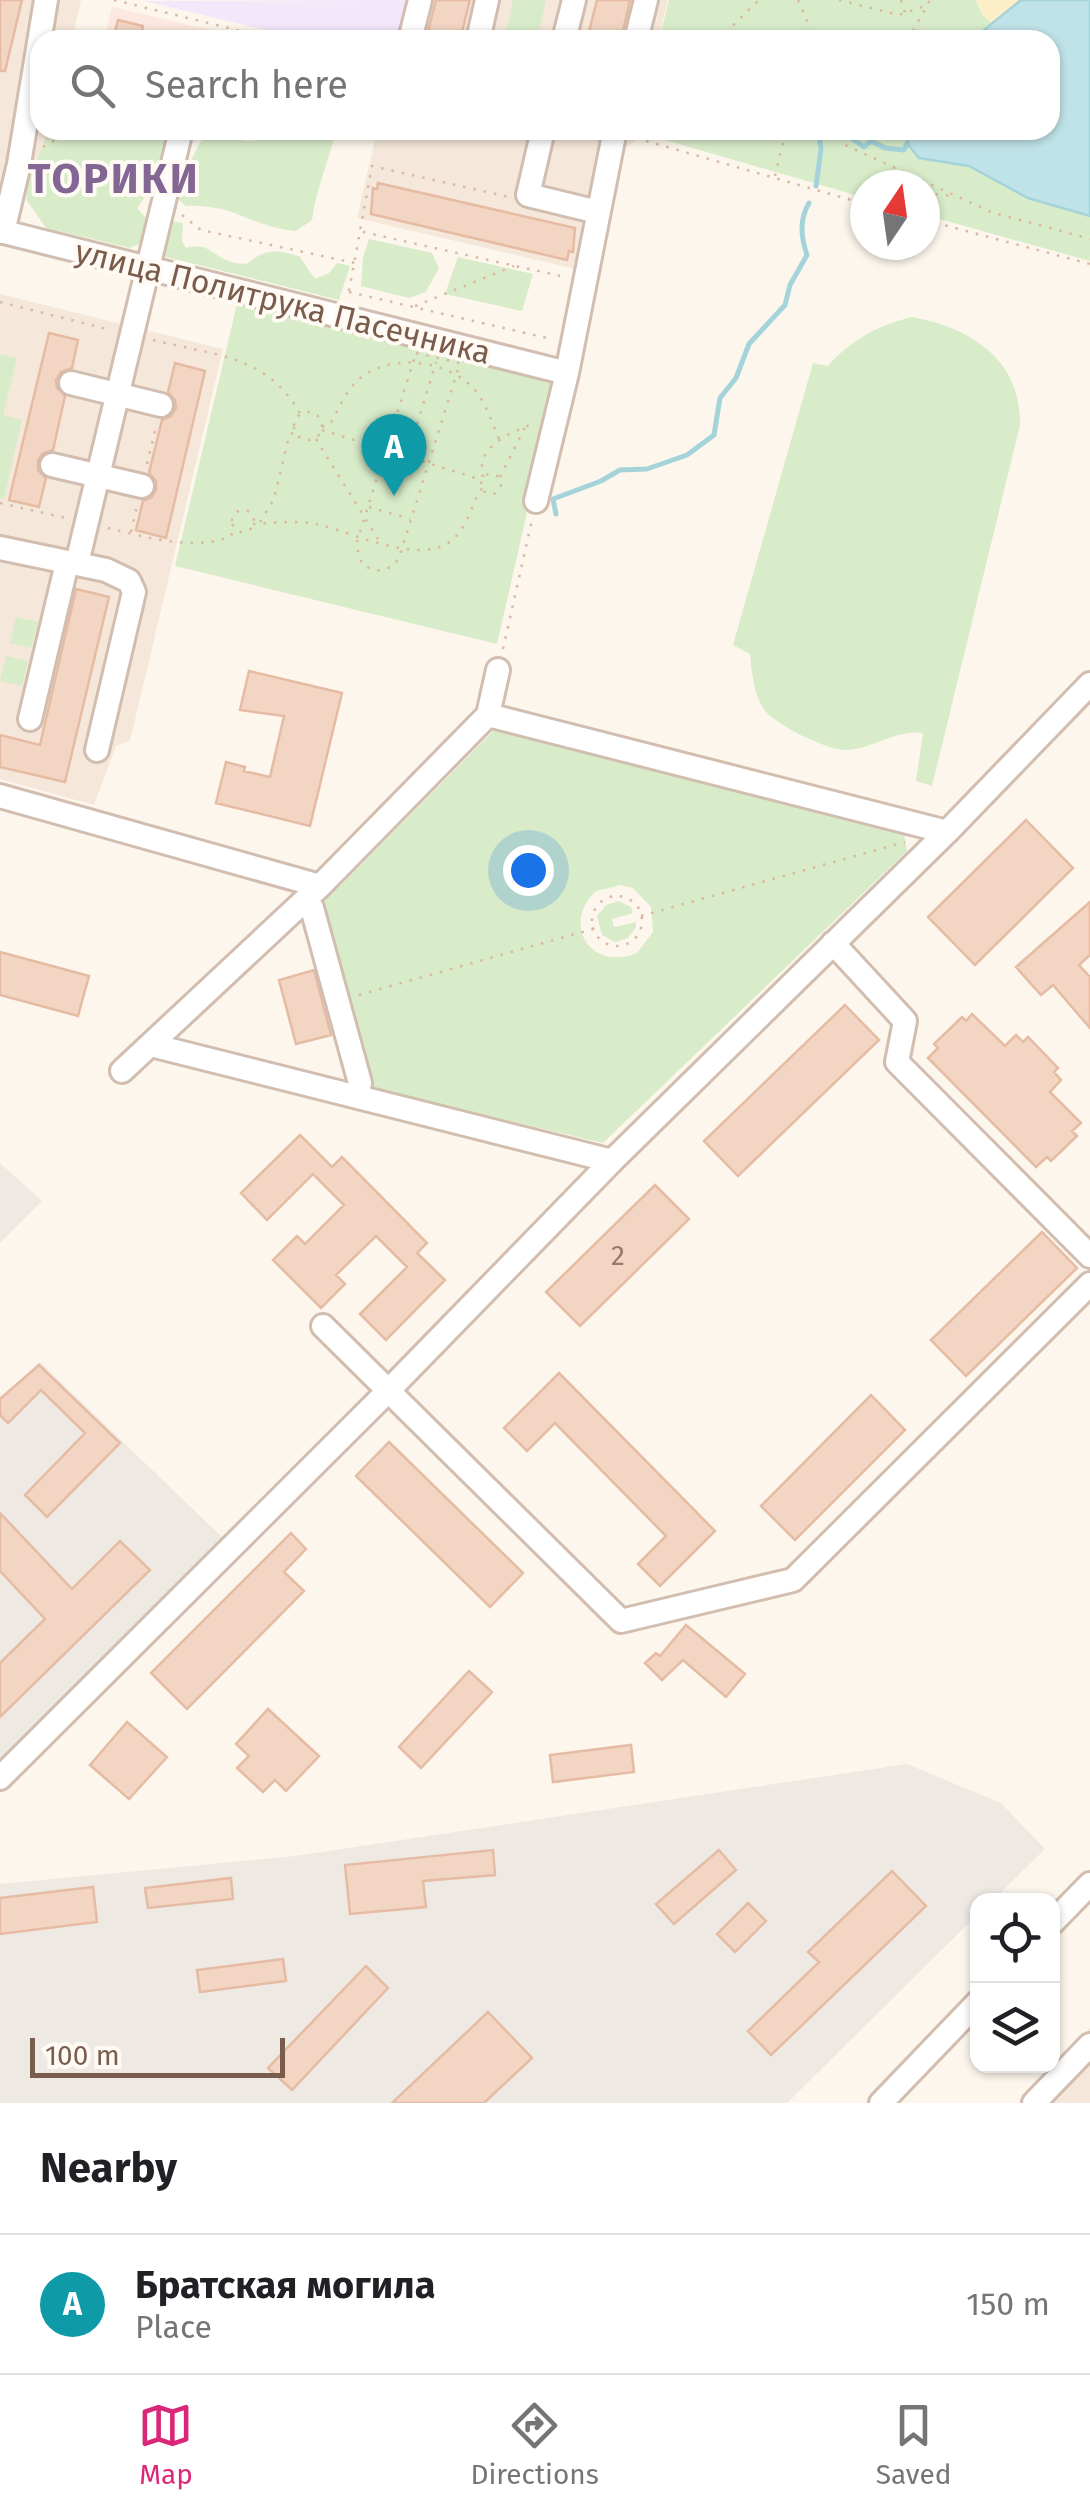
<!DOCTYPE html>
<meta charset="utf-8">
<style>
:root{--surface:#fff;--page:#f2f2f2;--text:#202124;--muted:#757577;--line:#e0e0e0;--accent:#db2777}
body{margin:0;font-family:"Fira Sans",sans-serif;background:var(--page);color:var(--text)}
.controls{position:absolute;right:30px;bottom:30px;display:grid;overflow:hidden;border-radius:20px;box-shadow:0 2px 8px #0004}
.controls button{width:90px;height:90px;display:grid;place-items:center;padding:0;border:0;border-bottom:2px solid var(--line);background:var(--surface);color:var(--text);font:50px sans-serif}
.compass{position:absolute;left:850px;top:170px;width:90px;height:90px;border-radius:50%;background:var(--surface);box-shadow:0 2px 8px #0004;rotate:13deg}
.scale{position:absolute;left:30px;bottom:25px;width:255px;box-sizing:border-box;padding-left:10px;border:5px solid #7a5c4d;border-top:0;font-size:28px;line-height:35px;white-space:nowrap;color:#7a5c4d;-webkit-text-stroke:8px #fffaf3;paint-order:stroke}
.you{position:absolute;left:528px;top:870px;width:35px;height:35px;margin:-25px;border:8px solid #fff;border-radius:50%;background:#1a73e8;box-shadow:0 0 0 15px #1a73e833}
.badge{display:grid;place-items:center;width:65px;height:65px;border-radius:50%;background:var(--accent);color:#fff;font-size:32px;font-weight:700}
.pin{position:absolute;translate:-50% -82px;filter:drop-shadow(0 2px 5px #0008)}
.pin::after{content:'';position:absolute;top:52px;width:35px;height:30px;background:inherit;clip-path:polygon(0 0,100% 0,50% 100%)}
.list{margin:0;padding:0;list-style:none}
h2{display:flex;justify-content:space-between;align-items:center;height:130px;margin:0;padding:0 40px;font-size:42px}
h2 small{font-size:32px;font-weight:400;color:var(--muted)}
.list li{display:grid;grid-template-columns:65px 1fr auto;gap:30px;align-items:center;box-sizing:border-box;height:140px;padding:0 40px;border-top:2px solid var(--line)}
.list b{display:block;font-size:38px;white-space:nowrap}
.list p{margin:0;font-size:32px;white-space:nowrap;color:var(--muted)}
.list em{font-size:32px;font-style:normal;color:var(--muted)}
.icon{flex:none;width:55px;height:55px;fill:none;stroke:currentColor;stroke-width:2;stroke-linecap:round;stroke-linejoin:round}
.map{position:relative;flex:none;width:1090px;height:2103px;overflow:hidden}
.search{position:absolute;background:var(--surface);box-shadow:0 2px 8px #0004;left:30px;right:30px;top:30px;height:110px;display:flex;align-items:center;gap:25px;box-sizing:border-box;padding:0 35px;border-radius:30px;color:var(--muted);font-size:38px}
.sheet{height:270px;background:var(--surface)}
nav{display:flex;justify-content:space-around;align-items:center;box-sizing:border-box;height:140px;border-top:2px solid var(--line);background:var(--surface);font-size:28px;color:var(--muted)}
nav a{display:grid;justify-items:center;gap:5px}
nav .on{color:var(--accent)}
.map>svg:first-child{display:block}
.residential{fill:#f5e8da}
.commercial{fill:#fde8e0}
.industrial{fill:#efe9e4}
.education{fill:#f3e8fa}
.green{fill:#d8ecc9;fill-rule:evenodd}
.sand{fill:#fcefc7}
.water{fill:#bfe3e8;stroke:#a5d3da;stroke-width:2.5}
.lines{fill:none;stroke-linecap:round;stroke-linejoin:round}
.stream{stroke:#a5d3da;stroke-width:5}
.building{fill:#f3d5c3;stroke:#e6bba3;stroke-width:2.5}
.minor-casing{stroke:#d1beb0;stroke-width:28}
.path{stroke:#d9b8a5;stroke-width:2.5;stroke-dasharray:2.5 8;stroke-linecap:butt}
.minor{stroke:#fff;stroke-width:22}
.labels{text-anchor:middle;stroke-width:8;stroke-linejoin:round;paint-order:stroke}
.number-label{font-size:28px;fill:#987a6a}
.street-label{font-size:32px;fill:#7a5c4d;stroke:#fffaf3}
.district-label{font-size:42px;font-weight:bold;letter-spacing:2.5px;fill:#846695;stroke:#fffaf3}
</style>
<div class="map">
<svg width="1090" height="2103" viewBox="0 0 1090 2103">
<rect width="100%" height="100%" fill="#fdf6ec"/>
<!-- residential -->
<path class="residential" d="M0 0H81L72 40H40V130H51L37 190 0 182Z
M416 0H668L658 40H407Z
M377 130H637L634 142 625 147 597 274 357 218Z
M0 294 223 349 130 741 116 746 94 805 0 779Z
M1090 2028V2103H1018Z"/>
<!-- commercial -->
<path class="commercial" d="M112 7 254 40H104Z"/>
<!-- industrial -->
<path class="industrial" d="M0 1163 42 1201 0 1243Z
M40 1362 227 1542 0 1759V1400Z
M907 1764 1001 1803 1045 1849 993 1900H978L977 1915 787 2103H0V1884L295 1856Z"/>
<!-- education -->
<path class="education" d="M415 0 405 40H307L144 1Z"/>
<!-- green -->
<path class="green" d="M513 0H546L537 40H504Z
M669 0H976L982 14 993 24 984 30 978 40H659Z
M49 130H169L161 175 137 208 151 224 148 240 130 248 46 228 26 199 29 179Z
M229 130 246 141 262 140 273 130H336C329 161 316 189 312 220L296 231C253 228 234 203 186 206L177 198C178 183 181 179 188 166 202 142 196 135 229 130Z
M641 130H911L907 143 919 158 969 166 1028 198 1090 216V261L925 215V185H865V198L641 133Z
M169 221 183 223 182 241 186 248C207 241 213 256 231 262 236 264 242 263 247 264 265 248 277 250 299 256L315 279 329 273 337 263 350 266 339 300 162 256Z
M369 239 432 253 439 268 426 292 409 298 361 286 363 258Z
M458 257 533 274 522 311 445 294Z
M237 304 557 382 497 644 175 566Z
M912 317C971 328 1021 359 1020 425L932 786 916 781 923 733C896 729 875 748 847 750 828 751 773 724 763 708 753 692 752 672 750 654L733 645 813 363 828 366C852 339 877 326 912 317Z
M0 354 17 358 3 415 22 420 4 499 0 498Z
M16 617 38 622 31 648 10 643Z
M6 656 28 661 22 686 0 681Z
M494 730 903 829 907 851 603 1143 371 1088 321 905ZM621 885 633 888 651 907 653 932 637 953C592 972 560 925 596 891Z
M619 901 631 907 633 913 612 919 614 927 636 922V927L628 938 615 942 602 935 597 916 606 905Z"/>
<!-- sand -->
<path class="sand" d="M976 0H1021L993 24 982 14Z"/>
<!-- water -->
<path class="water" d="M1021 0H1090V216L1028 198 969 166 919 158 907 143 911 130H1050V40H978L984 30Z"/>
<g class="lines">
<!-- stream -->
<path class="stream" d="M840 130 864 147 871 141 885 148 904 150 907 143
M816 186 821 149 819 135 825 130
M556 514 553 499 601 481 620 470 647 469 687 455 714 435 720 398 736 378 749 344 785 305 790 285 807 255C801 237 799 220 809 203"/>
</g>
<!-- building -->
<path class="building" d="M0 0H22L5 71H0Z
M436 0H470L460 40H426Z
M597 0H630L621 40H587Z
M118 20 143 26 140 40H113Z
M378 183 575 228 573 252 569 251 567 260 371 214 373 188 377 189Z
M49 333 78 340 72 368 61 372 56 380 57 388 65 396 53 450 42 454 38 461V470L46 478 39 507 9 500Z
M175 363 205 371 166 538 136 530 143 501 152 497 156 490V481L149 473 162 420 171 416 176 408 175 400 168 392Z
M76 589 109 597 65 782 0 767V735L40 745Z
M249 671 342 693 310 826 216 803 226 762 245 767 244 771 270 777 284 716 240 710Z
M1026 820 1073 868 975 965 928 917Z
M1090 902V955L1079 965 1090 977V1028L1053 985 1041 995 1016 967Z
M0 952 89 976 78 1016 0 995Z
M314 970 331 1035 296 1044 279 980Z
M845 1005 879 1040 738 1176 704 1141Z
M972 1014 1005 1046 1016 1035 1023 1042 1028 1037 1058 1068 1054 1072 1061 1080 1050 1092 1081 1123 1072 1131 1077 1136 1051 1161 1047 1157 1036 1167 928 1058 938 1048 934 1044 962 1017 966 1021Z
M300 1135 332 1167 342 1157 427 1243 417 1253 445 1280 386 1340 360 1314 407 1267 376 1236 336 1275 345 1284 321 1308 273 1260 297 1236 305 1244 344 1205 313 1174 267 1220 241 1193Z
M655 1185 689 1219 580 1326 546 1292Z
M1042 1232 1077 1268 966 1376 931 1340Z
M39 1365 120 1443 47 1517 25 1495 85 1433 41 1390 8 1423 0 1415V1399Z
M559 1373 715 1531 660 1586 638 1564 666 1536 555 1423 527 1451 504 1428Z
M871 1395 905 1430 795 1540 761 1506Z
M389 1442 523 1573 490 1607 356 1476Z
M0 1513 72 1589 120 1541 150 1570 0 1717V1663L45 1619 0 1571Z
M291 1533 306 1549 284 1572 304 1591 187 1709 151 1673Z
M686 1625 745 1674 726 1697 683 1660 662 1680 645 1663 656 1653 660 1656Z
M469 1671 492 1692 421 1768 399 1747Z
M268 1709 319 1756 286 1791 275 1780 263 1792 237 1768 249 1756 236 1744Z
M127 1722 167 1757 129 1799 90 1765Z
M631 1745 634 1772 553 1782 550 1755Z
M493 1850 495 1875 423 1881 426 1907 350 1914 345 1865Z
M719 1850 736 1870 674 1924 656 1904Z
M892 1871 926 1906 771 2055 748 2031 819 1962 808 1952Z
M231 1878 233 1899 148 1908 145 1888Z
M93 1887 97 1922 0 1934V1898Z
M748 1903 766 1921 735 1952 717 1934Z
M283 1959 286 1981 200 1992 197 1970Z
M366 1966 388 1988 292 2090 268 2068Z
M488 2012 532 2058 484 2103H392Z"/>
<g class="lines">
<!-- minor casing -->
<g class="minor-casing">
<path id="minor" d="M410 40 420 0
M478 40 487 0
M564 40 574 0
M636 40 646 0
M543 130 528 195 598 212
M0 231 567 373
M3 232 19 164 46 0
M71 383 161 405
M52 465 142 486
M536 501 567 373 615 130
M0 548 106 570 129 581 134 592 97 750
M77 563 181 130
M488 715 498 670
M30 719 67 563
M0 796 320 886
M305 900 312 908 360 1083 357 1096
M833 943 905 1021 897 1062 1090 1256
M151 1045 612 1161
M122 1071 320 886 488 715 947 832
M323 1326 621 1621 793 1580 1090 1284
M0 1778 389 1390 612 1161 947 832 1090 684
M1052 1923 1090 1884
M881 2103 978 2002
M1034 2103 1090 2045"/>
</g>
<!-- path -->
<path class="path" d="M114 0 278 40
M798 0 808 23V40
M839 0 899 15 925 6
M901 0 905 13
M718 40 759 0
M908 40 930 0
M831 130 843 144 991 212 1090 239
M636 138 865 204
M43 147 73 130
M775 176 786 130
M925 193 953 196
M855 201 865 199
M182 215 201 230 355 263
M925 220 1090 264
M363 232 565 277
M349 291 372 166 509 197
M349 292 551 339
M0 302 111 330
M415 306 514 266
M153 340C215 356 267 354 301 415
M416 353 460 363 399 558C389 572 376 574 362 564L356 545Z
M294 426a14 14 0 1 1 28 0a14 14 0 1 1-28 0Z
M322 427 330 424C338 411 344 395 354 384 382 353 440 358 469 384 485 398 491 421 499 439
M322 430 482 480
M316 439 378 539
M147 464 157 423
M481 484a10 10 0 1 1 20 0a10 10 0 1 1-20 0Z
M483 477C475 446 511 433 534 423
M500 477 525 427
M399 484 436 362
M0 503 66 518
M369 507 410 519
M232 521a11 11 0 1 1 22 0a11 11 0 1 1-22 0Z
M260 522 274 499 289 436 295 431
M253 524C274 523 296 520 316 524 354 532 417 566 451 541 468 527 471 505 482 488
M108 528C146 537 192 551 230 537L235 529
M131 532 137 506
M503 649 532 520
M592 921a25 25 0 1 1 50 0a25 25 0 1 1-50 0Z
M641 916 905 842
M359 995 593 929"/>
<!-- minor -->
<use href="#minor" class="minor"/>
</g>
<g class="labels">
<!-- number labels -->
<g class="number-label">
<text x="618" y="1265">2</text>
</g>
<!-- street labels -->
<g class="street-label">
<text transform="translate(283 302) rotate(14)" y="11">улица Политрука Пасечника</text>
</g>
<!-- district labels -->
<g class="district-label">
<text x="114" y="193">ТОРИКИ</text>
</g>
</g>
</svg>
<div class="controls">
<button><svg class="icon" aria-label="locate" viewBox="0 0 24 24"><circle cx="12" cy="12" r="6"/><path d="M12 2v4M12 18v4M2 12h4M18 12h4"/></svg></button>
<button><svg class="icon" aria-label="layers" viewBox="0 0 24 24"><path d="M12 4l9 5-9 5-9-5zM3 14l9 5 9-5"/></svg></button>
</div>
<svg class="compass" viewBox="-18 -18 36 36"><path d="M0-13l5 13h-10z" fill="#e53935"/><path d="M0 13l5-13h-10z" fill="#757577"/></svg>
<div class="scale">100 m</div>
<div class="you"></div>
<div class="pin badge" style="left:394px;top:496px;background:#0f9aa8">A</div>
<div class="search"><svg class="icon" aria-label="search" viewBox="0 0 24 24"><circle cx="10" cy="10" r="6"/><path d="M15 15l6 6"/></svg>Search here</div>
</div>
<section class="sheet">
<h2>Nearby<small></small></h2>
<ul class="list">
<li><span class="badge" style="background:#0f9aa8">A</span><div><b>Братская могила</b><p>Place</p></div><em>150 m</em></li>
</ul>
</section>
<nav>
<a class="on"><svg class="icon" aria-label="map" viewBox="0 0 24 24"><path d="M3 6l6-2 6 2 6-2v14l-6 2-6-2-6 2zM9 4v14M15 6v14"/></svg>Map</a>
<a><svg class="icon" aria-label="directions" viewBox="0 0 24 24"><path d="M12 3l9 9-9 9-9-9zM9 14v-3h6M13 9l2 2-2 2"/></svg>Directions</a>
<a><svg class="icon" aria-label="saved" viewBox="0 0 24 24"><path d="M7 4h10v16l-5-4-5 4z"/></svg>Saved</a>
</nav>
